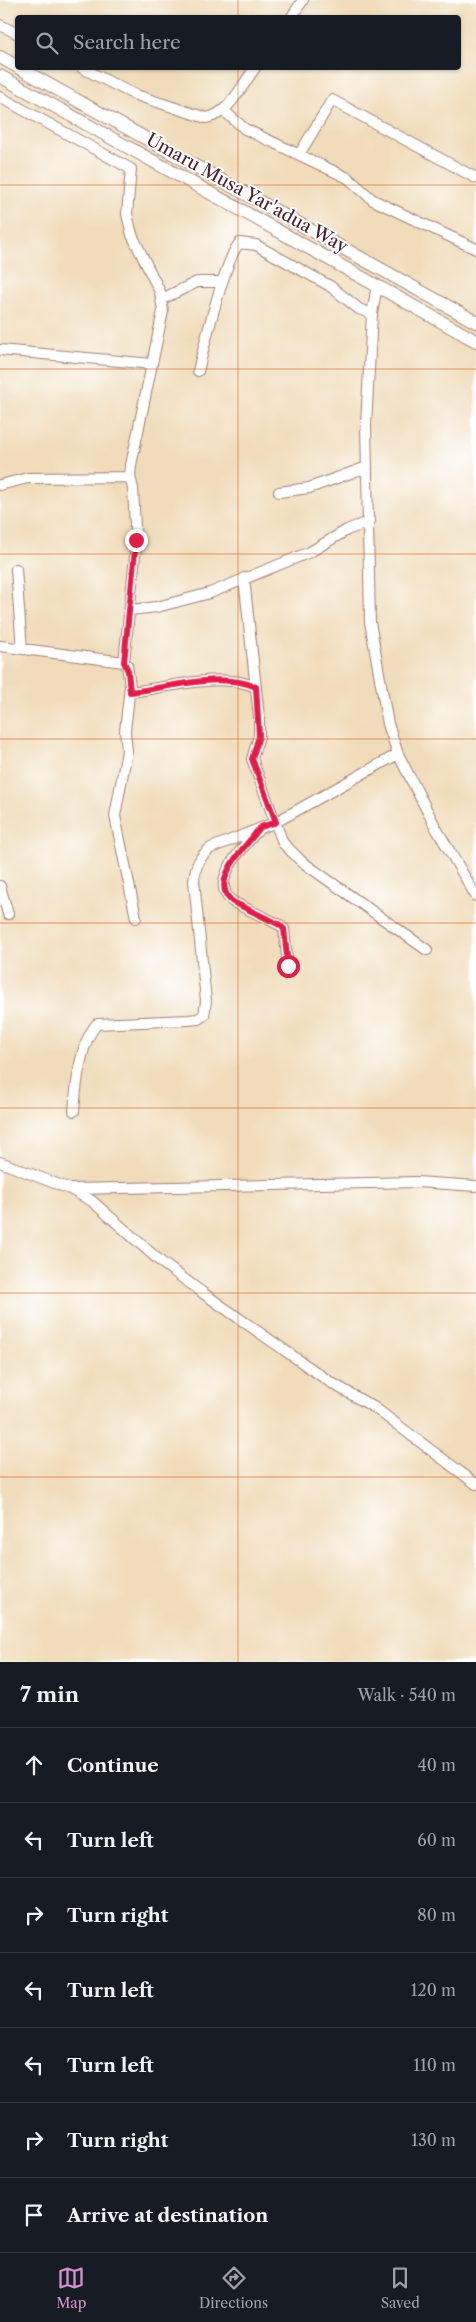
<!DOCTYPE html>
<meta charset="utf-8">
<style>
:root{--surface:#171b24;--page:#20242c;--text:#f1f3f6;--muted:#9ea1a6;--line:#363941;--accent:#d690ce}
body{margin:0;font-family:"Libre Caslon Text",serif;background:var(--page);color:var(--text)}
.stop{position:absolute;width:15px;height:15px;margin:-11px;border:4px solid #e11d48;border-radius:50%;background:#fff}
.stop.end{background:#e11d48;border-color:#fff;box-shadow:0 1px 5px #0008}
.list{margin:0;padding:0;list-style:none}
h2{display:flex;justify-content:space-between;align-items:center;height:65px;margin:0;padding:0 20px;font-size:21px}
h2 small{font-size:16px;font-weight:400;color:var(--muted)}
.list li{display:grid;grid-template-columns:32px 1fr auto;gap:15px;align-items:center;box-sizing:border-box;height:75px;padding:0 20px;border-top:1px solid var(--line)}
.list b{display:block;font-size:19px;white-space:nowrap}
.list em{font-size:16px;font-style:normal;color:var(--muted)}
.icon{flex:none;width:28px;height:28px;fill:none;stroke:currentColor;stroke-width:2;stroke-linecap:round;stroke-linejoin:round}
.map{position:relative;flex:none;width:476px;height:1662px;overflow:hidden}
.search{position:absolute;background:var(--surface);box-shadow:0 1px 4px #0004;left:15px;right:15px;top:15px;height:55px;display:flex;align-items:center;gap:12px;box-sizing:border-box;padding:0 18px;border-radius:5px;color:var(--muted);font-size:19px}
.sheet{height:590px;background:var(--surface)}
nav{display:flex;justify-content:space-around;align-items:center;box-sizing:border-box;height:70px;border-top:1px solid var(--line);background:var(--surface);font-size:14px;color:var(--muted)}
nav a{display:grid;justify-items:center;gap:2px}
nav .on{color:var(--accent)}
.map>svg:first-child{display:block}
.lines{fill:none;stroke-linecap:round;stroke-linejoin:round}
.minor-casing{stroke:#9d7e72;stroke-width:12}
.major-casing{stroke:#9d7e72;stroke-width:14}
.minor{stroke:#fff;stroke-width:10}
.major{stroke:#fff;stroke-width:12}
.route{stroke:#e11d48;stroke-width:6}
.grid{fill:none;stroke:#d8530f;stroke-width:1;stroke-opacity:0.55}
.labels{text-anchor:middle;stroke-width:4;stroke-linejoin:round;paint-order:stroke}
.street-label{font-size:18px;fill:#4a1f2b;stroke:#fff}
</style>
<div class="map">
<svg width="476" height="1662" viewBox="0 0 476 1662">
<rect width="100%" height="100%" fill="#fff"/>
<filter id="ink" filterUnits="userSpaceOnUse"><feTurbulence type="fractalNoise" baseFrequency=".02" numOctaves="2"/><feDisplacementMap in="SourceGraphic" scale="10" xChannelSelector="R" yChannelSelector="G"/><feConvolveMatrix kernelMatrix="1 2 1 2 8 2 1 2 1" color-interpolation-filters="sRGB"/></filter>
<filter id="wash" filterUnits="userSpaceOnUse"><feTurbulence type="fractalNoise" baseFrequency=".0096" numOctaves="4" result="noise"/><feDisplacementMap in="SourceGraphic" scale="20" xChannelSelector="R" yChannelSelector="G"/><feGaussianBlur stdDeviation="1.12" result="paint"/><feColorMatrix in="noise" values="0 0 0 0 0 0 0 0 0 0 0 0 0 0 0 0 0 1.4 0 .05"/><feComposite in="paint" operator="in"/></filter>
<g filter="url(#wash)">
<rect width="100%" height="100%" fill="#f0dcba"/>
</g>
<g filter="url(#ink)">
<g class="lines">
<!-- minor casing -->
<g class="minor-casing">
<path id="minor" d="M291 18 303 0
M0 25 18 34
M82 68 133 94 206 118C229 115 242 85 255 68
M0 97 131 169 127 214 132 235 160 292 163 311 131 465 130 477 133 488 136 546 124 662
M224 111 245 129 348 178 373 200 476 249
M300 153 332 100 476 178
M377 285 372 314 366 425 370 622 388 724 398 754 436 828 476 896
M162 299 197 282H222
M0 350 152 364
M198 371C203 350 227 252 240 243L256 245 330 286 359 309 372 314
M0 485 28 478 130 477
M279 492 309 488 367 467
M16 569 22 649
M244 578 259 717V736L252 759 283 843 301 861 427 950
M130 610 157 607 210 593 310 552 347 530 370 521
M0 646 124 662 127 665 130 686 125 731 127 751 115 816 136 918
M130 692C169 688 219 671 256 687
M259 829C246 845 206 882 233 902L280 925 284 929 288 966
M0 886 8 914
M74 1111C76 1086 80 1042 97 1024L188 1020 198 1019 204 1015 206 1001 194 881C195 867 199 856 211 848L276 822 398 754
M0 1162 70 1189 92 1201 161 1262 203 1293 330 1382 375 1408 476 1484
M71 1189 417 1182 476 1186"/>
</g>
<!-- major casing -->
<g class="major-casing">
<path id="major" d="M0 57 18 67
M19 68 476 322
M0 76 476 341"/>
</g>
<!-- minor -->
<use href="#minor" class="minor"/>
<!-- major -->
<use href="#major" class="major"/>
</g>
</g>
<g class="lines" filter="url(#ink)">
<!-- route -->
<path class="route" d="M136 540 124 662 128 671 130 692C169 688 219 671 256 687L259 736 252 759 276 822C272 824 266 825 261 827 257 830 254 836 251 839 238 854 210 885 233 902L280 925 284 929 288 966"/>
</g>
<!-- grid -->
<path class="grid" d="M238 0V18M238 68V1662M0 185H476M0 369H476M0 554H476M0 739H476M0 923H476M0 1108H476M0 1293H476M0 1477H476"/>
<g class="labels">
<!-- street labels -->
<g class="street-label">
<text transform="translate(247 193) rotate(29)" y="6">Umaru Musa Yar'adua Way</text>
</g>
</g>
</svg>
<div class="stop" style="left:288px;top:966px"></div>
<div class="stop end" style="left:136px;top:540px"></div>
<div class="search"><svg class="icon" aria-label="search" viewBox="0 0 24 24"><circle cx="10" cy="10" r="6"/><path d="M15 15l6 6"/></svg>Search here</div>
</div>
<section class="sheet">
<h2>7 min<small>Walk · 540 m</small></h2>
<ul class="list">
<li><svg class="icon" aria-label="ahead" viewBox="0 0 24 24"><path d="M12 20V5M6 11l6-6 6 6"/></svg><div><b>Continue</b></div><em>40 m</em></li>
<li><svg class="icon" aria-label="left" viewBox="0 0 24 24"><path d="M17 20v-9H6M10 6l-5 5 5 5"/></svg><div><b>Turn left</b></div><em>60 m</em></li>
<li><svg class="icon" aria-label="right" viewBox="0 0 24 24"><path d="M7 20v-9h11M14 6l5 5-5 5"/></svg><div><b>Turn right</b></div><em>80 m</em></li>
<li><svg class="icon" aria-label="left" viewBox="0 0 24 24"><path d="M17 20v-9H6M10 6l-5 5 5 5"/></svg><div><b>Turn left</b></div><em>120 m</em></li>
<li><svg class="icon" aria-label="left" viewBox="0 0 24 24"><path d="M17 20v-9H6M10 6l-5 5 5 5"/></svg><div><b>Turn left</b></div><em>110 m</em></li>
<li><svg class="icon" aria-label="right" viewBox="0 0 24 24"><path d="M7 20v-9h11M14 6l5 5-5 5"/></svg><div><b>Turn right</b></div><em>130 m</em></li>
<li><svg class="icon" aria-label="arrive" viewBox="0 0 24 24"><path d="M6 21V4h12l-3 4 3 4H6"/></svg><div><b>Arrive at destination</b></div></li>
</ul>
</section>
<nav>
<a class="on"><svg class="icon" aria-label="map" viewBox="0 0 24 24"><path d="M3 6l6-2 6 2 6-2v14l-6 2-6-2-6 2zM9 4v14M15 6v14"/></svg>Map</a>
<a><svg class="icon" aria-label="directions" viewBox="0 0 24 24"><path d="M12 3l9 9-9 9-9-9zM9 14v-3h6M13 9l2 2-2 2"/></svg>Directions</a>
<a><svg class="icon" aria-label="saved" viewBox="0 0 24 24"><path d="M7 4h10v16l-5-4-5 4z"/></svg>Saved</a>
</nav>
